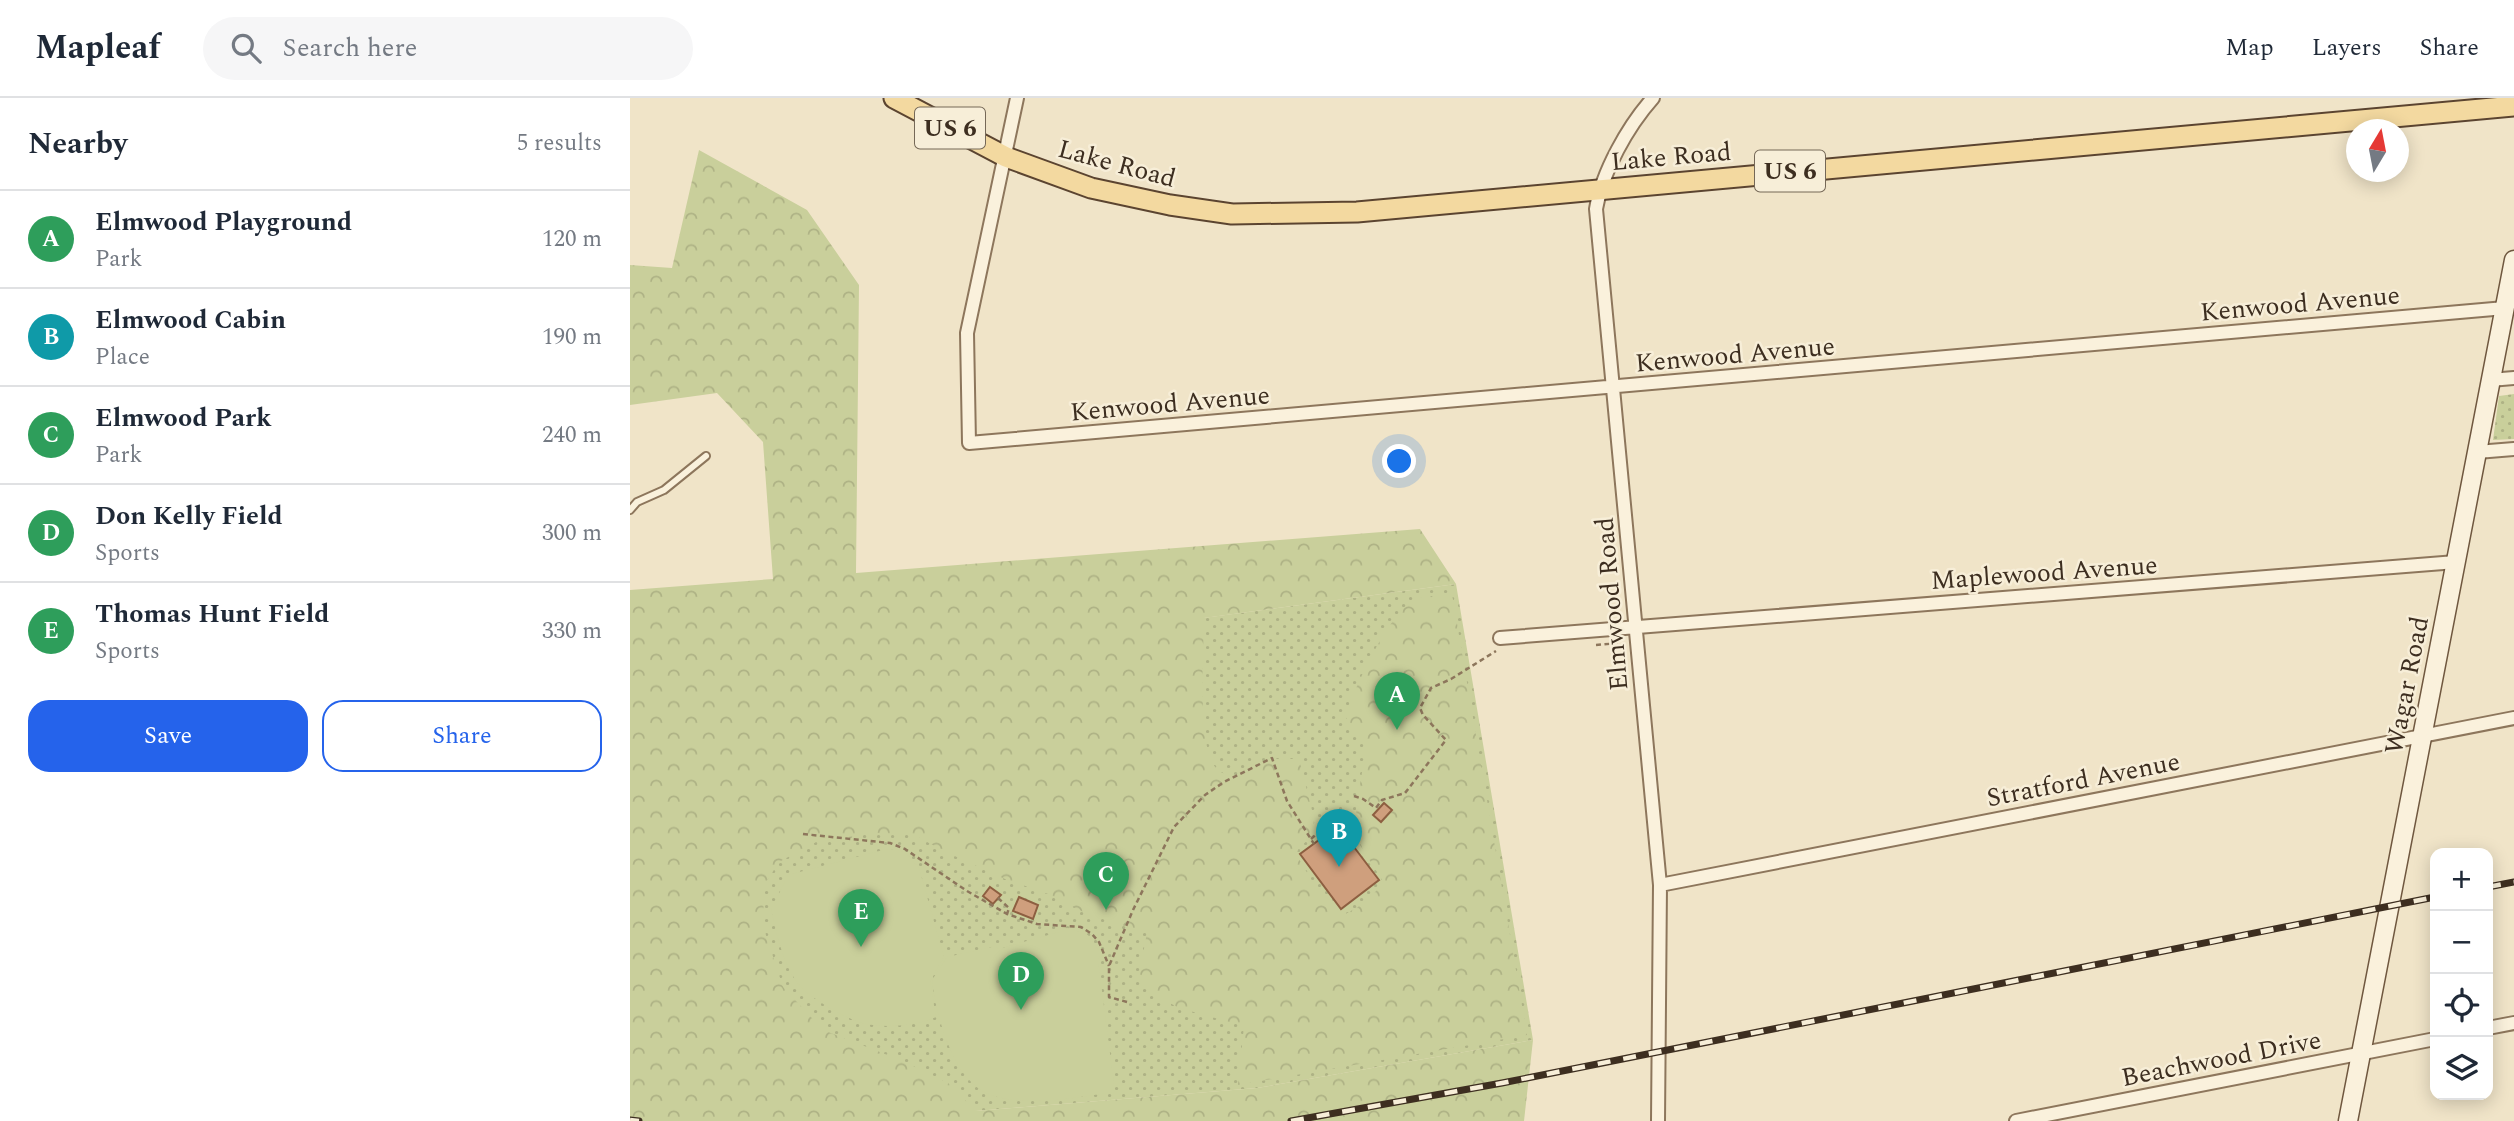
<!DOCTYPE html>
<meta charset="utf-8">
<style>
:root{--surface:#fff;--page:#f6f6f7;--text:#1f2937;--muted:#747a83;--line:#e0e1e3;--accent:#2563eb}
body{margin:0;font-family:Spectral,serif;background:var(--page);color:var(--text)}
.controls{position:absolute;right:21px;bottom:21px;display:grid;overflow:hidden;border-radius:14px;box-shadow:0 4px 18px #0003}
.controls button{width:63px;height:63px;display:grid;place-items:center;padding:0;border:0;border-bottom:2px solid var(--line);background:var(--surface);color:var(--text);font:35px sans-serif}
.compass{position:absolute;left:1716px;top:21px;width:63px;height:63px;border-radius:50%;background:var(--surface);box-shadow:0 4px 18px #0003;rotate:10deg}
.you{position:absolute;left:770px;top:364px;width:24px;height:24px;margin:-18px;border:5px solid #fff;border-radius:50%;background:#1a73e8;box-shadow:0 0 0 10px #1a73e833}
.badge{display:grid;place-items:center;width:46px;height:46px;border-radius:50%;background:var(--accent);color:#fff;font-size:23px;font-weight:700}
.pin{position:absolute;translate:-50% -58px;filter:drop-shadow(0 2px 4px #0008)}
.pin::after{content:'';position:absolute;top:37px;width:24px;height:21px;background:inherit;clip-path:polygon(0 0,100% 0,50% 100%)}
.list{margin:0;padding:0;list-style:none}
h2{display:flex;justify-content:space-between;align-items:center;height:91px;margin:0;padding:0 28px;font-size:30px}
h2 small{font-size:23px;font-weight:400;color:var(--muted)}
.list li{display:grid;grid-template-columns:46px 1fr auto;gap:21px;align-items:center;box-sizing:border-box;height:98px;padding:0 28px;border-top:2px solid var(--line)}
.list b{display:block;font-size:26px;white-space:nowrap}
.list p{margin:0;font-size:23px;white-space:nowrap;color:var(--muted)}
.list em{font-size:23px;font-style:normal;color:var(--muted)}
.actions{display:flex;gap:14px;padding:21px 28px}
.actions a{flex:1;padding:16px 0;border:2px solid var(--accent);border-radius:21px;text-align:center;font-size:24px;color:var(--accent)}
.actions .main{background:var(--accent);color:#fff}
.icon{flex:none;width:38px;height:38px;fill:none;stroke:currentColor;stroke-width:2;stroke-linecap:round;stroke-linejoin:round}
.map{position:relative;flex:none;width:1884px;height:1023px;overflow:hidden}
header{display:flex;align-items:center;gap:42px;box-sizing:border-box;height:98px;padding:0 35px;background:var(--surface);border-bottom:2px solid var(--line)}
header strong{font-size:33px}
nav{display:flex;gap:38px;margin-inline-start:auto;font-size:24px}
.search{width:490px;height:63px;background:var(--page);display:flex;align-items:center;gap:18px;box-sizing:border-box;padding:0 24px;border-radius:38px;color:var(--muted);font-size:26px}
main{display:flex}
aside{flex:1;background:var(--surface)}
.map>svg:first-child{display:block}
.grass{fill:url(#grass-dots)}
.forest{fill:url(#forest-crowns)}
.pitch{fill:#c9cf9b}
.building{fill:#cf9f7d;stroke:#8d5f41;stroke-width:2}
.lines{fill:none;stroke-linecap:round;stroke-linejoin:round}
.lane-casing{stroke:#8d765c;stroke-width:10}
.street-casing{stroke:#8d765c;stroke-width:16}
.secondary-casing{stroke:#6f573f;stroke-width:21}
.primary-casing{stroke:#5b4430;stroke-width:23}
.path{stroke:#8d765c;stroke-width:2.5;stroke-dasharray:5 3.5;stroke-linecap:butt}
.lane{stroke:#faf1dc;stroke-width:6}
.street{stroke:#faf1dc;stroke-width:12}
.secondary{stroke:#faf1dc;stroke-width:18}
.primary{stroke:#f3d9a0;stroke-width:19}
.rail-casing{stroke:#3d2e20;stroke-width:7}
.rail{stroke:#f7eed8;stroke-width:4.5;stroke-dasharray:13;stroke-linecap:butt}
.labels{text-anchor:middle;stroke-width:5;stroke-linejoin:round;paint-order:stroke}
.shield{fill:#f7eed8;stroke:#756857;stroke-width:2}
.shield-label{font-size:24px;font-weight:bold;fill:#3d2e20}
.street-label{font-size:26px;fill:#3d2e20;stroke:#f7eed8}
</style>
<header>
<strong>Mapleaf</strong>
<div class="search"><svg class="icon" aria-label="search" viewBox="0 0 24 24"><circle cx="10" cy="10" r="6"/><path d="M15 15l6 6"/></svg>Search here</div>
<nav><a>Map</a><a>Layers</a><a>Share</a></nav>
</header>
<main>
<aside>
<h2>Nearby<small>5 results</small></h2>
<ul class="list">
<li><span class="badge" style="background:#2e9e5b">A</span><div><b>Elmwood Playground</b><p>Park</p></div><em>120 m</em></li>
<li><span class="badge" style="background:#0f9aa8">B</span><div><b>Elmwood Cabin</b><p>Place</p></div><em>190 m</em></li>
<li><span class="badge" style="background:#2e9e5b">C</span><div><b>Elmwood Park</b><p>Park</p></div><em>240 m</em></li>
<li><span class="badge" style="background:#2e9e5b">D</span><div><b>Don Kelly Field</b><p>Sports</p></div><em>300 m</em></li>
<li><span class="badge" style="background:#2e9e5b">E</span><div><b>Thomas Hunt Field</b><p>Sports</p></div><em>330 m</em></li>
</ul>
<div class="actions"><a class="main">Save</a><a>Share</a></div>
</aside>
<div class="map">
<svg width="1884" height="1023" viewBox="0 0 1884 1023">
<defs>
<pattern id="grass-dots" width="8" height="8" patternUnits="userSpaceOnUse" patternTransform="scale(1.75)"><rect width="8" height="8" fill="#c9cf9b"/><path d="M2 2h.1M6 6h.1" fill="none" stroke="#aeb285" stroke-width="1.8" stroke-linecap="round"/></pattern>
<pattern id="forest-crowns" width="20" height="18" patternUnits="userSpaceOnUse" patternTransform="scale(1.75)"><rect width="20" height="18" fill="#c9cf9b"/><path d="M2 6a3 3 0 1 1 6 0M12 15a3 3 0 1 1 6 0" fill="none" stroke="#aeb285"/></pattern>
</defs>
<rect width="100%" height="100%" fill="#f0e4c8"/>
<!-- grass -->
<path class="grass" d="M1884 296V341L1863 342 1869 298Z
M826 486 903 942 627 990 346 1013 20 999 108 682 573 520Z"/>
<!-- forest -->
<path class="forest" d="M69 52 177 112 229 187 226 475 790 431 826 486 574 520C574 551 566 651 587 671 591 675 597 677 602 679L640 661H669L684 720 683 737 669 750 666 756 691 798 712 818 733 806 754 785 730 747 728 736 726 710 736 651 715 618C725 590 760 509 789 500 799 497 812 498 822 496L897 937 608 987 614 928 549 910 525 897 509 875 517 835 457 816 421 797 375 781 316 754 284 737 248 735 188 743 149 764 133 789 134 831 153 889 193 932 273 963 318 985 346 1013 627 990 903 942 894 1023H0V492L143 481 133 344 87 295 0 307V167L42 170Z"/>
<!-- pitch -->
<path class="pitch" d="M264 751 275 754 289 770 314 859 300 883 306 919C287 928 256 930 236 926 220 923 186 903 174 892 153 871 148 839 141 812L158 777 253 752Z
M438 830 458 837 471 856 468 862 485 994C448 999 397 1010 361 997 323 984 306 917 302 882L317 859 366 848 368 851 429 834V831Z"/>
<!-- building -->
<path class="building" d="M754 705 762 712 751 724 743 717Z
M708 728 749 782 711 811 670 756Z
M360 789 371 797 363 806 353 798Z
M389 799 408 807 403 821 383 813Z"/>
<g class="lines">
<!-- lane casing -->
<g class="lane-casing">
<path id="lane" d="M0 412 7 404 34 392 76 358"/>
</g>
<!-- street casing -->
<g class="street-casing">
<path id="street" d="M387 0 337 235 339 345 1875 210
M1023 0C998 28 972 74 966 111L1030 787 1028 1023
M1860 282 1884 280
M1847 354 1884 351
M870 540 1826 464
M1030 787 1884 620
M1858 930 1884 925
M1386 1023 1805 941"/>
</g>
<!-- secondary casing -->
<g class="secondary-casing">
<path id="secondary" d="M1718 1023 1884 162"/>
</g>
<!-- primary casing -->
<g class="primary-casing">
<path id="primary" d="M264 0 376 59 461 90 540 107 602 116 727 114 1884 8"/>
</g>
<!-- path -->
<path class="path" d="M966 547 990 545
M724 698 733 701 746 710 752 702 775 695 816 642 793 617 790 610 801 590 821 581 866 553
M693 730 698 736
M173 736 260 745 275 751 337 793 377 816 407 826 451 829 462 836 469 844 479 868
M681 741 693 730 696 718
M368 800 379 810 377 816
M497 904 479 899V868L503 812 544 729 575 697 594 684 642 660 657 703 684 746"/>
<!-- lane -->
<use href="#lane" class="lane"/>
<!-- street -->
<use href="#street" class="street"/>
<!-- secondary -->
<use href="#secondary" class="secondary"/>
<!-- primary -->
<use href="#primary" class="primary"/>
<!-- rail casing -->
<g class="rail-casing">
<path id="rail" d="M1858 789 1884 784
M0 1022 9 1023
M661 1023 872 985 1805 799"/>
</g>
<!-- rail -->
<use href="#rail" class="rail"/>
</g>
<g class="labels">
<!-- shield labels -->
<g class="shield">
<rect x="285" y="9.5" width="70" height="41" rx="5"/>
<rect x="1125" y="52.5" width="70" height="41" rx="5"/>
</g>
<g class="shield-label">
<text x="320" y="38">US 6</text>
<text x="1160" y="81">US 6</text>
</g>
<!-- street labels -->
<g class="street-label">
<text transform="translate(1041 58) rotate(-5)" y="9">Lake Road</text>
<text transform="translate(487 65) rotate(15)" y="9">Lake Road</text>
<text transform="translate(1670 205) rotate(-5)" y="9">Kenwood Avenue</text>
<text transform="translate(1105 256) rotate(-5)" y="9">Kenwood Avenue</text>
<text transform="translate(540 305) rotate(-5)" y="9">Kenwood Avenue</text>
<text transform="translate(1414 474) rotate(-4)" y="9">Maplewood Avenue</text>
<text transform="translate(981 506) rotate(-95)" y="9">Elmwood Road</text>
<text transform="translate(1776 587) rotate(-79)" y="9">Wagar Road</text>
<text transform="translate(1453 681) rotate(-11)" y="9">Stratford Avenue</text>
<text transform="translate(1591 960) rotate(-11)" y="9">Beachwood Drive</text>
</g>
</g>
</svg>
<div class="controls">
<button>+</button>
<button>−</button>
<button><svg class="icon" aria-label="locate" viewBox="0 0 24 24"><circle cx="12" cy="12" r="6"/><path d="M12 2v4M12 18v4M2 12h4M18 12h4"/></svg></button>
<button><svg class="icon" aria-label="layers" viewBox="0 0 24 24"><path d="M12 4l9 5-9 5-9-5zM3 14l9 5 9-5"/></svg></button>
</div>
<svg class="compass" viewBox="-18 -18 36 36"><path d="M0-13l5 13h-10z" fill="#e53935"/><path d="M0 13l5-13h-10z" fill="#747a83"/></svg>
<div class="you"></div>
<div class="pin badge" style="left:767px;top:632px;background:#2e9e5b">A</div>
<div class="pin badge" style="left:709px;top:769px;background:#0f9aa8">B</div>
<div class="pin badge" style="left:476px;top:812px;background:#2e9e5b">C</div>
<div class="pin badge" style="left:391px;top:912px;background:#2e9e5b">D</div>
<div class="pin badge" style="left:231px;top:849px;background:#2e9e5b">E</div>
</div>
</main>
